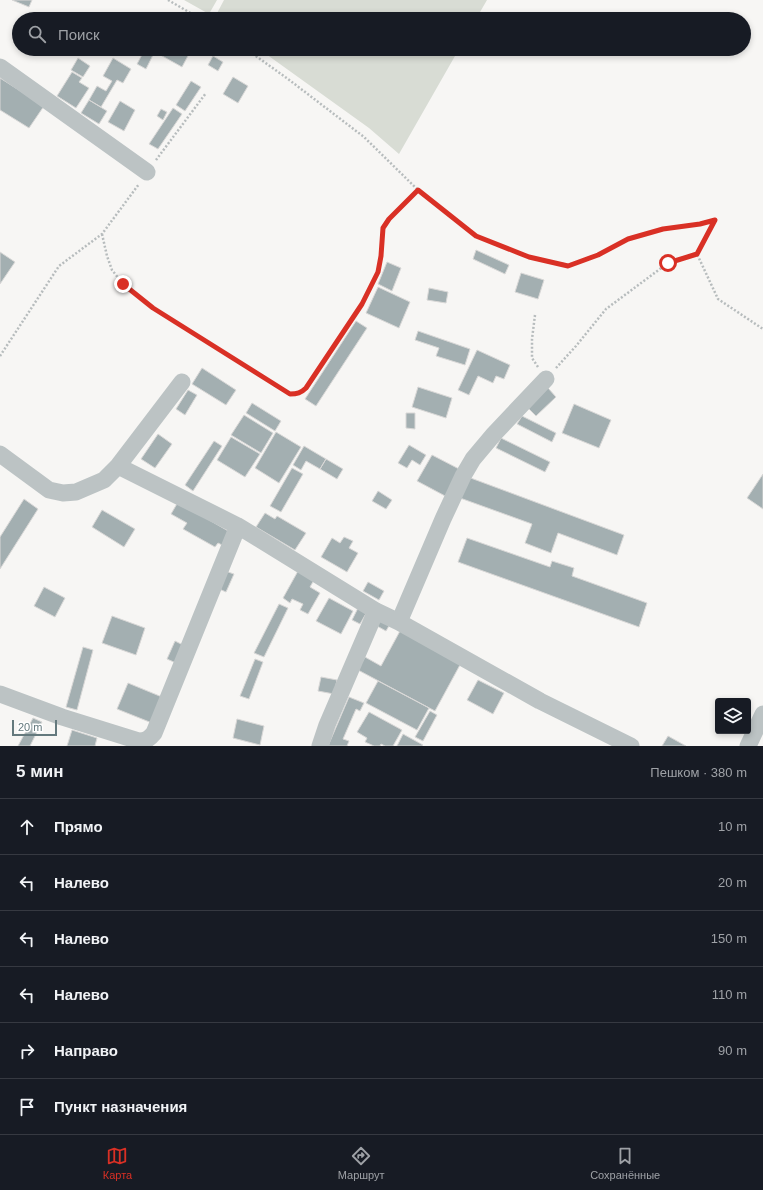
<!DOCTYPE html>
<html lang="ru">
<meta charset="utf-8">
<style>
:root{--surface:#171b24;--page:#242831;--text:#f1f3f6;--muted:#9ea1a6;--line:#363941;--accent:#d93025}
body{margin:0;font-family:Helvetica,sans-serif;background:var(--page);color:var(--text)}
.controls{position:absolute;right:12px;bottom:12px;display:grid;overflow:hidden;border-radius:4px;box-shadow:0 2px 6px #0003}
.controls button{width:36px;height:36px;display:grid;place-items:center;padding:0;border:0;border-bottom:1px solid var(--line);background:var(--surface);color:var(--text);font:20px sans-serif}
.scale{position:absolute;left:12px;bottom:10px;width:45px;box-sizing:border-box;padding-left:4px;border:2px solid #64797d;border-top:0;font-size:11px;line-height:14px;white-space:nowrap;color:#64797d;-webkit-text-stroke:3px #fff;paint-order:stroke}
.stop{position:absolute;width:12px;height:12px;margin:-9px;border:3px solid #d93025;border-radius:50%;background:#fff}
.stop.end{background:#d93025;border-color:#fff;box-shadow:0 1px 4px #0008}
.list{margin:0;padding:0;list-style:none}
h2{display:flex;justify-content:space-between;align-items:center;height:52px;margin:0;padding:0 16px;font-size:17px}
h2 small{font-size:13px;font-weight:400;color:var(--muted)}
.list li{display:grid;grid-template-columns:26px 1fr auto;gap:12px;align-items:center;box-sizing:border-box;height:56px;padding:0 16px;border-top:1px solid var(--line)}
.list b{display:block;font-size:15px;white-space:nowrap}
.list em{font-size:13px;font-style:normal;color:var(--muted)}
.icon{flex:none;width:22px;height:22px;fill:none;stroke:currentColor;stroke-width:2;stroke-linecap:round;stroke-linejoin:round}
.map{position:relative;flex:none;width:763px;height:746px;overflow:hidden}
.search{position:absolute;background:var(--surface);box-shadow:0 2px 6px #0003;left:12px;right:12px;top:12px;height:44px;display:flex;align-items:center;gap:10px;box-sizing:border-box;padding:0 14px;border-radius:22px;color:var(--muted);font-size:15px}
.sheet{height:388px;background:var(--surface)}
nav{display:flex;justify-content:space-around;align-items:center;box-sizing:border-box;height:56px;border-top:1px solid var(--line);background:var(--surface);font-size:11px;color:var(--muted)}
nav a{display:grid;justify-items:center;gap:2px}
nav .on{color:var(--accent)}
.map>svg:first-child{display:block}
.green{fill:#d8dcd4}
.building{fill:#a3afb1;stroke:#d9d8d7}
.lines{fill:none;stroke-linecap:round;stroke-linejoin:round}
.path{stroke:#b7bcbd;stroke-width:2.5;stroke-dasharray:2 2;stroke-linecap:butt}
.minor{stroke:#bcc3c4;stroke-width:17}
.route{stroke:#d93025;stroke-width:5}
</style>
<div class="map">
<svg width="763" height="746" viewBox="0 0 763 746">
<rect width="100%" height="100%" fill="#f7f6f4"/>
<!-- green -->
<path class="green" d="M184 0H217L209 14Z
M224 0H487L476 19H217L215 17Z
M259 49H459L399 154 369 128Z"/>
<!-- building -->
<path class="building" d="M12 0H32L29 7Z
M145 49 154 53 146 69 137 64Z
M156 49H184L190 52 182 67 155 52Z
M213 56 223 62 218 71 208 65Z
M78 58 90 66 83 77 71 70Z
M113 58 131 69 123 83 117 80 101 107 89 100 97 86 106 91 112 81 103 76Z
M72 72 82 78 79 82 89 88 76 108 57 96Z
M233 77 248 86 238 103 223 94Z
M0 78 44 106 29 128 0 110Z
M191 81 201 87 185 111 176 105Z
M89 100 107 111 99 124 81 113Z
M120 101 135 110 124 131 108 122Z
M173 108 182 114 158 149 149 144Z
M161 109 167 112 163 120 157 116Z
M476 250 509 265 505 274 473 259Z
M0 252 15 262 0 284Z
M387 262 401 268 392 291 378 284Z
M521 273 544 280 538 299 515 292Z
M378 287 410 302 399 328 366 313Z
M429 288 448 292 446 303 427 300Z
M356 321 367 328 316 406 305 399Z
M418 331 470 349 465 365 436 356 439 348 415 340Z
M477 350 510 365 504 379 496 376 493 383 478 376 469 395 458 390Z
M202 368 236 390 226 405 192 384Z
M418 387 452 398 446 418 412 407Z
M548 388 556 397 536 416 528 408Z
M188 390 197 395 185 415 176 409Z
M252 403 281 421 275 431 246 413Z
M574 404 611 420 599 448 562 433Z
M406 413H415V429L406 428Z
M244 415 273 433 261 453 231 435Z
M522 416 556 433 552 442 517 424Z
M276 432 301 447 279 483 255 468Z
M158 434 172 444 155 468 141 459Z
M231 437 260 454 245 477 217 460Z
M501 438 550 462 545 472 496 448Z
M214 441 222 446 193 491 185 485Z
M409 445 426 455 420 465 412 460 407 468 398 463Z
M304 446 326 459 320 469 306 461 301 470 293 465Z
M432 455 461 470 447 497 417 481Z
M326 459 343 469 337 479 320 469Z
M292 468 303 474 281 512 270 506Z
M763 474V509L747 498Z
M468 477 624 535 617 555 558 533 551 553 525 543 532 524 460 498Z
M378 491 392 500 386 509 372 501Z
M24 499 38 509 0 569V537Z
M178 502 230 532 222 545 218 543 215 547 183 529 187 523 171 514Z
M102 510 135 529 124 547 92 527Z
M265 513 275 519 277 516 306 533 295 550 256 527Z
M344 537 353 541 349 548 358 553 347 572 321 557 332 538 340 543Z
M467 538 550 567 552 561 574 568 572 576 647 603 639 627 458 562Z
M225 571 234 574 226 592 217 588Z
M298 571 314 580 310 587 320 593 308 614 300 610 303 604 292 599 290 603 283 598Z
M368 582 384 591 379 600 363 591Z
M44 587 65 598 55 617 34 606Z
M329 598 353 611 341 634 316 621Z
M279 604 288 608 264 657 254 653Z
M359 606 368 610 360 624 352 620Z
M112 616 145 628 136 655 102 643Z
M381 619 390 624 386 631 377 626Z
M400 631 461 663 435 711 358 670 365 657 381 666Z
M175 641 183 645 176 663 167 659Z
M83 647 93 650 77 710 66 707Z
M255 659 263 662 249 699 240 696Z
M321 677 337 680 334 694 318 691Z
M478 680 504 693 493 714 467 700Z
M378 681 429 708 417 730 366 703Z
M128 683 162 697 152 723 117 709Z
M349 697 364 703 360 711 356 709 343 739 349 741 347 746H328Z
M430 711 437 715 423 741 415 737Z
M369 712 402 730 393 746H385L381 744 380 746H374L365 742 367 738 357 732Z
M33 718 42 722 30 746H18Z
M237 719 264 726 260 745 233 738Z
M72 730 97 738 95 746H67Z
M403 734 423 745 422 746H397Z
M668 736 686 746H662Z"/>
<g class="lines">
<!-- path -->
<path class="path" d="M168 0 201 19
M246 49 288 79 364 137 418 190 476 236 529 257 568 265 598 255 628 239 663 229 700 224 715 220 697 254 718 299 763 329
M156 160 206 93
M102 234 107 256 112 270 123 284 153 308 289 394C297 394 300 393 306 388L361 305 378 272 381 256 383 228 389 219 418 190
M535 315 532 339V358L538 367
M0 356 59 266 102 234 139 184
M556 368 576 346 606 309 668 263 697 254"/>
<!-- minor -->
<path class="minor" d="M0 67 147 172
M0 454 49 490 63 493 76 492 104 480 118 466 182 382
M118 466 238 526 376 611 399 622 540 701 631 746
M399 622 443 519 463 476 473 459 494 434 546 379
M0 694 62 717 139 741C146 741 149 739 154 733L238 526
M320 746 327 725 376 611
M748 746 763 714"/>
</g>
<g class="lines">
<!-- route -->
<path class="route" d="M123 284 153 308 290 394C297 394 301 393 306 388L362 304 378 272 381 256 383 228 389 219 418 190 476 236 529 257 568 266 598 255 628 239 663 229 700 224 715 220 697 254 668 263"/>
</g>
</svg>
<div class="controls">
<button><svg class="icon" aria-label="layers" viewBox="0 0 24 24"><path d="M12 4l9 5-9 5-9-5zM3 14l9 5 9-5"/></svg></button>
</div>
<div class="scale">20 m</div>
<div class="stop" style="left:668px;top:263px"></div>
<div class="stop end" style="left:123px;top:284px"></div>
<div class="search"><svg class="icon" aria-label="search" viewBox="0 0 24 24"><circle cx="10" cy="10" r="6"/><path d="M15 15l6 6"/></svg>Поиск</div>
</div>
<section class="sheet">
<h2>5 мин<small>Пешком · 380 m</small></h2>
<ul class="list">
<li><svg class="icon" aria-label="ahead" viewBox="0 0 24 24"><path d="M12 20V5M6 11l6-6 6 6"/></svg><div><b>Прямо</b></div><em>10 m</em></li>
<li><svg class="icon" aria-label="left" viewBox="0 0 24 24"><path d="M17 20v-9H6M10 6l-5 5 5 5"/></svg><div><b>Налево</b></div><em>20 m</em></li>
<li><svg class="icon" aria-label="left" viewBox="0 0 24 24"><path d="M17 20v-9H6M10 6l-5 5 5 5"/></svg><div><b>Налево</b></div><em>150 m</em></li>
<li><svg class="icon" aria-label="left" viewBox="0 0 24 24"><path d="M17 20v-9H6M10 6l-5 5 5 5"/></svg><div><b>Налево</b></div><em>110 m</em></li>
<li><svg class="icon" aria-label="right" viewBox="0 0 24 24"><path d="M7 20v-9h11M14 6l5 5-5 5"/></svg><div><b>Направо</b></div><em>90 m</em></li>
<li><svg class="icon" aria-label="arrive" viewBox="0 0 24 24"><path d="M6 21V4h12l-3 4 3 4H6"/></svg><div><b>Пункт назначения</b></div></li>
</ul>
</section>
<nav>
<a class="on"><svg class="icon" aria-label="map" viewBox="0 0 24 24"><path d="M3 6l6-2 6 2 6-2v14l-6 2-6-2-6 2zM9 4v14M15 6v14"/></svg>Карта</a>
<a><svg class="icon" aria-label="directions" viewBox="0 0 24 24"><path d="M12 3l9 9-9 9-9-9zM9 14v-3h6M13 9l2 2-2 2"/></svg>Маршрут</a>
<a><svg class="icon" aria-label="saved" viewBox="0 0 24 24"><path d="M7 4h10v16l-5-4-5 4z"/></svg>Сохранённые</a>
</nav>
